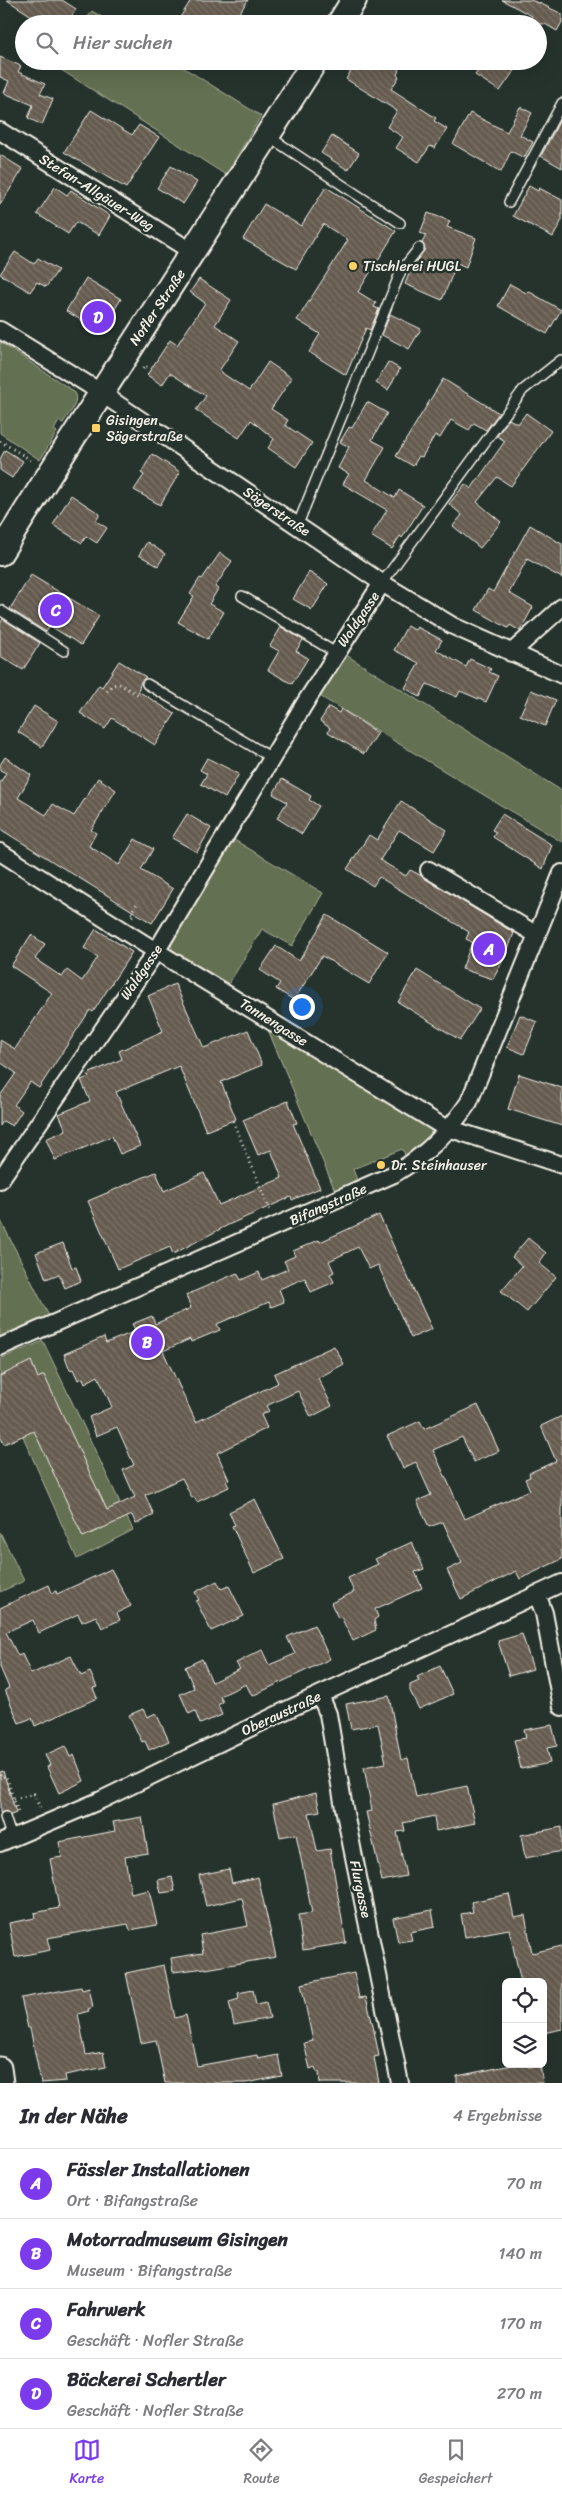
<!DOCTYPE html>
<html lang="de">
<meta charset="utf-8">
<style>
:root{--surface:#fff;--page:#f2f2f3;--text:#2b2b33;--muted:#7c7c81;--line:#e1e1e2;--accent:#7c3aed}
body{margin:0;font-family:Sriracha,sans-serif;background:var(--page);color:var(--text)}
.controls{position:absolute;right:15px;bottom:15px;display:grid;overflow:hidden;border-radius:8px;box-shadow:0 5px 20px #0002}
.controls button{width:45px;height:45px;display:grid;place-items:center;padding:0;border:0;border-bottom:1px solid var(--line);background:var(--surface);color:var(--text);font:25px sans-serif}
.you{position:absolute;left:301px;top:1006px;width:18px;height:18px;margin:-12px;border:4px solid #fff;border-radius:50%;background:#1a73e8;box-shadow:0 0 0 8px #1a73e833}
.badge{display:grid;place-items:center;width:32px;height:32px;border-radius:50%;background:var(--accent);color:#fff;font-size:16px;font-weight:700}
.pin{position:absolute;translate:-50% -50%;border:2px solid #fff;box-shadow:0 1px 5px #0006}
.list{margin:0;padding:0;list-style:none}
h2{display:flex;justify-content:space-between;align-items:center;height:65px;margin:0;padding:0 20px;font-size:21px}
h2 small{font-size:16px;font-weight:400;color:var(--muted)}
.list li{display:grid;grid-template-columns:32px 1fr auto;gap:15px;align-items:center;box-sizing:border-box;height:70px;padding:0 20px;border-top:1px solid var(--line)}
.list b{display:block;font-size:19px;white-space:nowrap}
.list p{margin:0;font-size:16px;white-space:nowrap;color:var(--muted)}
.list em{font-size:16px;font-style:normal;color:var(--muted)}
.icon{flex:none;width:28px;height:28px;fill:none;stroke:currentColor;stroke-width:2;stroke-linecap:round;stroke-linejoin:round}
.map{position:relative;flex:none;width:562px;height:2083px;overflow:hidden}
.search{position:absolute;background:var(--surface);box-shadow:0 5px 20px #0002;left:15px;right:15px;top:15px;height:55px;display:flex;align-items:center;gap:12px;box-sizing:border-box;padding:0 18px;border-radius:28px;color:var(--muted);font-size:19px}
.sheet{height:345px;background:var(--surface)}
nav{display:flex;justify-content:space-around;align-items:center;box-sizing:border-box;height:70px;border-top:1px solid var(--line);background:var(--surface);font-size:14px;color:var(--muted)}
nav a{display:grid;justify-items:center;gap:2px}
nav .on{color:var(--accent)}
.map>svg:first-child{display:block}
.green{fill:#647051;stroke:#acb09c}
.building{fill:url(#building-back-hatch);stroke:#f4f1e8}
.lines{fill:none;stroke-linecap:round;stroke-linejoin:round}
.service-casing{stroke:#f4f1e8;stroke-width:12}
.minor-casing{stroke:#f4f1e8;stroke-width:20}
.tertiary-casing{stroke:#f4f1e8;stroke-width:25}
.secondary-casing{stroke:#f4f1e8;stroke-width:28}
.path{stroke:#f4f1e8;stroke-width:3;stroke-dasharray:1 4;stroke-linecap:butt}
.service{stroke:#26332d;stroke-width:9}
.minor{stroke:#26332d;stroke-width:16}
.tertiary{stroke:#26332d;stroke-width:21}
.secondary{stroke:#26332d;stroke-width:24}
.poi-dot{fill:#ffd166;stroke:#26332d;stroke-width:2}
.labels{text-anchor:middle;stroke-width:5;stroke-linejoin:round;paint-order:stroke}
.street-label{font-size:14px;fill:#f4f1e8;stroke:#26332d}
.poi-label{font-size:14px;fill:#f4f1e8;stroke:#26332d;text-anchor:start}
</style>
<div class="map">
<svg width="562" height="2083" viewBox="0 0 562 2083">
<defs>
<pattern id="building-back-hatch" width="6" height="6" patternUnits="userSpaceOnUse" patternTransform="scale(1.25)"><rect width="6" height="6" fill="#655b50"/><path d="M-1 5l2 2M0 0l6 6M5-1l2 2" fill="none" stroke="#7c7369"/></pattern>
</defs>
<rect width="100%" height="100%" fill="#26332d"/>
<filter id="ink" filterUnits="userSpaceOnUse"><feTurbulence type="fractalNoise" baseFrequency=".02" numOctaves="2"/><feDisplacementMap in="SourceGraphic" scale="10" xChannelSelector="R" yChannelSelector="G"/><feConvolveMatrix kernelMatrix="1 2 1 2 8 2 1 2 1" color-interpolation-filters="sRGB"/></filter>
<g filter="url(#ink)">
<!-- green -->
<path class="green" d="M92 11 113 24H83Z
M58 61H173L261 116 226 175 55 66Z
M0 342 73 391C81 402 69 413 63 423L59 421 54 430 57 432 40 460 0 433Z
M343 653 562 791V842L318 695Z
M231 838 323 893 292 946 262 929 228 985 177 955 172 949 171 941Z
M266 1025 426 1122 431 1131V1138L408 1160 402 1149 353 1169 358 1183 336 1193Z
M0 1219 51 1320 0 1341Z
M43 1341 133 1530 77 1559 0 1384V1359Z
M0 1532 24 1581 0 1592Z"/>
<!-- building -->
<path class="building" d="M7 0H62L76 9 67 24H44Z
M191 0H248L232 24H176Z
M502 0H530L539 3 562 14V22L557 31 545 24H528L532 16Z
M0 57 21 66 18 72 45 84 40 94 53 99 42 125 28 118 33 105 4 93 9 81 0 77Z
M357 61H385L399 70 397 75 399 77 391 89 436 118 434 121 447 129 435 148 430 146 419 162 396 148 403 137 387 127 397 111 346 79Z
M485 61H507L516 68 500 91 475 75Z
M520 107 532 113 520 135 533 142 524 158 511 151 501 172 453 144 470 113 507 132Z
M91 110 132 135 139 125 159 137 126 188 64 152Z
M562 116V168L541 156Z
M332 136 359 153 348 170 321 153Z
M0 155 23 169 0 205Z
M171 166 197 182 183 204 157 188Z
M529 186 538 191 539 188 562 200V220L553 237 513 216Z
M55 187 67 195 71 190 110 216 99 235 76 222 68 234 37 214Z
M326 187 396 231 358 292 376 303 374 307 379 309 370 330 366 328 346 375 309 352 320 334 297 320 348 240 323 224 296 269 243 239 264 204 301 226Z
M428 213 450 221 447 227 476 238 466 267 457 263 442 300 405 284 412 267 425 249 422 243 426 235 420 233Z
M15 252 34 264 38 258 58 270 46 287 37 282 30 292 0 274Z
M86 278 121 299 101 332 66 311Z
M199 279 231 300 215 325 239 341 219 371 249 391 268 362 292 378 271 409 288 420 285 425 312 443 296 467 268 448 274 439 251 420 239 438 196 410 206 396 170 373 162 385 147 375 170 340 177 345 205 303 190 292Z
M510 284 526 293 528 291 561 310 547 334 498 306Z
M390 314 421 329 409 349 382 335Z
M388 362 400 369 388 390 376 383Z
M443 379 499 413 486 430 474 423 469 430 451 420 440 438 435 435 422 457 419 456 413 466 396 456Z
M367 402 387 413 372 440 385 447 366 480 395 498 399 490 423 505 402 538 400 536 392 549 371 536 387 510 343 484 349 474 338 468 349 447 340 442 349 427 352 428Z
M526 413 551 431 511 486 497 477 477 502 501 522 480 548 453 526 462 515 449 504 465 484 471 489 505 441 497 436 509 419 518 424Z
M5 450 23 461 12 478 0 470V459Z
M152 454 180 472 160 505 134 490 144 475 141 473Z
M71 495 100 514 96 521 107 528 97 543 86 536 82 543 53 525Z
M530 525 562 544V578L527 559 509 593 533 607 520 631 510 625 508 628 476 610 488 589 493 592Z
M147 542 165 554 158 566 139 555Z
M220 553 232 561 215 587 218 589 209 604 224 612 208 639 178 622 194 596 190 594 200 578 202 579Z
M309 572 328 584 312 610 293 599Z
M31 575 99 616 81 645 50 626 46 632 10 609Z
M3 619 40 643 23 670 0 656V624Z
M407 626 415 630 417 627 442 640 436 650 466 667 470 659 491 669 489 672 498 676 486 702 460 691 457 697 427 684 420 697 405 688 419 663 394 650Z
M281 627 303 640 296 651 308 658 292 684 268 670 279 651 270 646Z
M119 661 146 677 141 681 138 691 175 714 155 745 112 718 105 729 80 713 99 685 102 687Z
M531 690 556 700 545 726 520 715Z
M34 706 58 721 42 747 18 732Z
M329 707 339 713 341 709 378 733 364 754 328 732 330 728 320 721Z
M5 757 31 775 18 798 46 815 53 804 74 816 98 778 116 790 91 830 96 833 89 846 119 865 135 839 153 849 141 870 173 889 152 923 0 829V783L6 773 0 770V765Z
M207 758 239 774 225 798 201 784 207 774 200 770Z
M282 779 311 796 309 800 319 806 302 834 277 818 287 802 273 794Z
M401 801 447 830 434 851 399 830 380 860 406 876 410 870 420 875 514 933 505 957 493 979 462 969 472 942 466 939 469 932 379 877 373 886 347 869 369 835 377 840Z
M187 814 211 828 197 852 172 838Z
M502 814 552 845 543 869 493 837 496 832 492 830Z
M327 915 388 952 369 984 322 956 294 1000 276 989 280 983 260 970 276 946 299 961Z
M96 929 132 952 93 1012 90 1010 39 1088 30 1082 14 1105 22 1111 12 1126 3 1121 0 1126V1096L16 1073 0 1062V1040L15 1049 52 993 11 966 31 935 45 944 35 959 62 977 67 970 82 981 98 957 84 948Z
M417 970 480 1009 460 1040 398 1002Z
M175 984 204 1048 248 1030 262 1065 221 1082 236 1119 206 1131 179 1066 116 1092 140 1146 120 1154 112 1136 55 1160 46 1139 66 1130 59 1114 90 1101 81 1080 89 1077 88 1074 122 1059 119 1051 163 1031 148 996Z
M520 1015 537 1022 524 1054 507 1047Z
M519 1074 562 1088V1126L508 1109Z
M288 1101 297 1123 293 1124 320 1188 292 1200 291 1197 228 1225 173 1254 170 1247 118 1269 88 1201 156 1172 164 1191 204 1173 219 1205 282 1178 271 1150 258 1155 243 1120Z
M379 1215 432 1329 411 1338 378 1265 369 1269 358 1247 329 1261 334 1272 330 1274 334 1282 311 1292 305 1278 279 1289 284 1302 271 1307 269 1302 217 1324 220 1330 191 1342 190 1339 163 1351 196 1422 278 1383 274 1374 334 1346 344 1364 318 1378 332 1406 311 1417 298 1391 266 1406 269 1411 261 1415 267 1428 217 1453 229 1480 226 1481 229 1487 197 1502 194 1497 192 1498 182 1478 145 1495 154 1515 136 1524 132 1515 83 1537 34 1431 4 1444 0 1436V1376L31 1361 38 1378 44 1375 107 1510 135 1497 123 1470 134 1465 117 1427 96 1436 89 1417 112 1407 98 1376 85 1383 83 1378 78 1380 73 1369 70 1370 64 1354 104 1337 106 1343 136 1331 132 1324 152 1316 155 1324 191 1308 186 1295 237 1273 241 1280 259 1272 262 1280 288 1269 284 1261 295 1256 293 1251 319 1240 320 1242Z
M528 1238 546 1253 539 1263 556 1277 527 1312 501 1291 522 1266 512 1257Z
M63 1243 72 1268 76 1267 81 1281 65 1288 59 1274 46 1279 36 1253Z
M478 1405 499 1451 474 1462 462 1437 433 1450 465 1519 530 1490 525 1479 530 1477 529 1473 556 1461 541 1426 562 1416V1559L520 1579 516 1571 461 1599 447 1570 462 1563 443 1522 429 1527 417 1501 431 1495 416 1462 403 1468 387 1436 420 1421 424 1429Z
M255 1499 284 1559 254 1573 232 1526 235 1525 229 1512Z
M412 1542 424 1569 415 1572 422 1588 375 1609 378 1617 374 1620 376 1630 353 1641 341 1617 338 1618 331 1603 354 1592 348 1578 378 1564 375 1559Z
M111 1569 131 1606 117 1613 120 1620 102 1628 96 1616 82 1622 78 1614 39 1633 33 1620 6 1632 18 1656 22 1654 31 1674 71 1656 81 1676 90 1672 97 1687 93 1688 97 1698 35 1726 32 1718 19 1723 5 1690 9 1688 0 1667V1608L49 1585 52 1593 56 1591 57 1594Z
M217 1581 221 1589 229 1586 244 1616 211 1631 196 1601 199 1600 195 1592Z
M314 1625 330 1659 252 1696 246 1684 220 1696 223 1702 218 1705 222 1715 200 1724 195 1711 189 1714 180 1694 194 1688 185 1667 202 1659 212 1682 240 1669 236 1663 262 1650 269 1665 295 1654 287 1637Z
M522 1634 533 1669 509 1676 498 1641Z
M440 1666 453 1694 419 1709 410 1691V1685L419 1681 417 1677Z
M389 1696 401 1760 408 1758 416 1797 467 1786 475 1823 436 1831 434 1816 403 1823 405 1831 397 1832 406 1876 382 1881 366 1812 372 1811 364 1767 386 1763 378 1724 351 1729 346 1704Z
M143 1709 147 1717 156 1713 169 1741 149 1750 145 1741 142 1742 129 1715Z
M552 1725 557 1746 547 1748 550 1763 521 1769 514 1740 526 1738 524 1730Z
M65 1746 70 1757 74 1755 84 1781 59 1793 47 1767 50 1765 45 1755Z
M3 1771 16 1813 11 1815 6 1811 0 1813V1772Z
M316 1793 320 1811 309 1813 317 1851 330 1849 346 1943 303 1950 298 1915 312 1913 296 1834 280 1837 273 1804Z
M142 1817 148 1853 125 1857 131 1894 149 1890 157 1925 130 1930 128 1924 47 1938 50 1950 15 1957 9 1923 35 1918 34 1913 59 1908 50 1859 62 1857 59 1842 115 1831 113 1822Z
M562 1827V1851L525 1858 521 1835Z
M229 1869 232 1883 258 1877 276 1957 206 1969V1968L173 1972 171 1958 203 1953 200 1935 248 1926 242 1898 206 1906 199 1875Z
M172 1877 175 1891 161 1893 158 1880Z
M509 1894 514 1917 525 1915 532 1953 562 1946V2029L543 2033V1982H521L509 1929 465 1937 461 1914 473 1912 471 1902Z
M432 1910 435 1927 410 1932 412 1940 398 1942 393 1918Z
M164 1965 175 2018 186 2015 197 2066 257 2055 258 2059 278 2055 282 2076 246 2083H165L156 2040 141 2043 126 1973Z
M354 1973 359 1998 366 1997 373 2026 379 2056 374 2057 379 2083H320L319 2072H317L315 2067 310 2069 304 2043 313 2041 301 1984Z
M81 1987 82 1990 89 1988 93 2007 88 2009 89 2011 78 2014 86 2055 103 2052 106 2067 65 2075 66 2081 41 2083 30 2028H28L21 1998Z
M253 1990 256 2004 266 2002 270 2018 234 2025 229 2002 239 1999 238 1993Z
M517 2064H528V2067L540 2065 543 2083H457V2076Z"/>
<g class="lines">
<!-- service casing -->
<g class="service-casing">
<path id="service" d="M268 136 400 223
M509 202 562 103
M298 524 401 271 419 248
M382 583 523 390 561 360
M242 596 336 653
M0 610 64 651
M147 684 272 758
M5 1817 12 1839"/>
</g>
<!-- minor casing -->
<g class="minor-casing">
<path id="minor" d="M0 131 194 253
M0 330 89 385 382 583 453 626 562 675
M511 653 562 607
M0 852 143 943 442 1126 562 1165
M429 870 537 935
M0 1180 157 950 305 703 382 583
M0 1347 394 1174C426 1155 448 1133 469 1102L562 873
M537 1594 544 1613 562 1707
M320 1695 328 1714 344 1808 400 2083
M0 1843 99 1801 293 1707 562 1583"/>
</g>
<!-- tertiary casing -->
<g class="tertiary-casing">
<path id="tertiary" d="M0 2068 2 2083"/>
</g>
<!-- secondary casing -->
<g class="secondary-casing">
<path id="secondary" d="M339 24 354 0
M0 553C103 388 210 226 315 61"/>
</g>
<!-- path -->
<path class="path" d="M143 369 145 366 151 370
M0 441 34 462
M107 691 112 685 119 684 139 695
M132 916 134 914 131 912 139 901
M233 1121 270 1210
M0 1774 1 1777 6 1776 18 1812
M14 1799 34 1794 40 1808"/>
<!-- service -->
<use href="#service" class="service"/>
<!-- minor -->
<use href="#minor" class="minor"/>
<!-- tertiary -->
<use href="#tertiary" class="tertiary"/>
<!-- secondary -->
<use href="#secondary" class="secondary"/>
</g>
</g>
<!-- markers -->
<g class="poi-dot">
<circle cx="353" cy="266" r="5"/>
<rect x="91" y="423" width="10" height="10" rx="2.5"/>
<circle cx="381" cy="1165" r="5"/>
</g>
<g class="labels">
<!-- street labels -->
<g class="street-label">
<text transform="translate(97 192) rotate(32)" y="5">Stefan-Allgäuer-Weg</text>
<text transform="translate(157 307) rotate(-56)" y="5">Nofler Straße</text>
<text transform="translate(277 511) rotate(34)" y="5">Sägerstraße</text>
<text transform="translate(358 619) rotate(-56)" y="5">Waldgasse</text>
<text transform="translate(141 972) rotate(-56)" y="5">Waldgasse</text>
<text transform="translate(274 1022) rotate(32)" y="5">Tannengasse</text>
<text transform="translate(328 1204) rotate(-24)" y="5">Bifangstraße</text>
<text transform="translate(281 1713) rotate(-25)" y="5">Oberaustraße</text>
<text transform="translate(361 1889) rotate(78)" y="5">Flurgasse</text>
</g>
<!-- poi labels -->
<g class="poi-label">
<text x="363" y="271">Tischlerei HUGL</text>
<text x="106" y="425">Gisingen<tspan x="106" dy="16">Sägerstraße</tspan></text>
<text x="391" y="1170">Dr. Steinhauser</text>
</g>
</g>
</svg>
<div class="controls">
<button><svg class="icon" aria-label="locate" viewBox="0 0 24 24"><circle cx="12" cy="12" r="6"/><path d="M12 2v4M12 18v4M2 12h4M18 12h4"/></svg></button>
<button><svg class="icon" aria-label="layers" viewBox="0 0 24 24"><path d="M12 4l9 5-9 5-9-5zM3 14l9 5 9-5"/></svg></button>
</div>
<div class="you"></div>
<div class="pin badge" style="left:489px;top:949px">A</div>
<div class="pin badge" style="left:147px;top:1342px">B</div>
<div class="pin badge" style="left:56px;top:610px">C</div>
<div class="pin badge" style="left:98px;top:317px">D</div>
<div class="search"><svg class="icon" aria-label="search" viewBox="0 0 24 24"><circle cx="10" cy="10" r="6"/><path d="M15 15l6 6"/></svg>Hier suchen</div>
</div>
<section class="sheet">
<h2>In der Nähe<small>4 Ergebnisse</small></h2>
<ul class="list">
<li><span class="badge">A</span><div><b>Fässler Installationen</b><p>Ort · Bifangstraße</p></div><em>70 m</em></li>
<li><span class="badge">B</span><div><b>Motorradmuseum Gisingen</b><p>Museum · Bifangstraße</p></div><em>140 m</em></li>
<li><span class="badge">C</span><div><b>Fahrwerk</b><p>Geschäft · Nofler Straße</p></div><em>170 m</em></li>
<li><span class="badge">D</span><div><b>Bäckerei Schertler</b><p>Geschäft · Nofler Straße</p></div><em>270 m</em></li>
</ul>
</section>
<nav>
<a class="on"><svg class="icon" aria-label="map" viewBox="0 0 24 24"><path d="M3 6l6-2 6 2 6-2v14l-6 2-6-2-6 2zM9 4v14M15 6v14"/></svg>Karte</a>
<a><svg class="icon" aria-label="directions" viewBox="0 0 24 24"><path d="M12 3l9 9-9 9-9-9zM9 14v-3h6M13 9l2 2-2 2"/></svg>Route</a>
<a><svg class="icon" aria-label="saved" viewBox="0 0 24 24"><path d="M7 4h10v16l-5-4-5 4z"/></svg>Gespeichert</a>
</nav>
